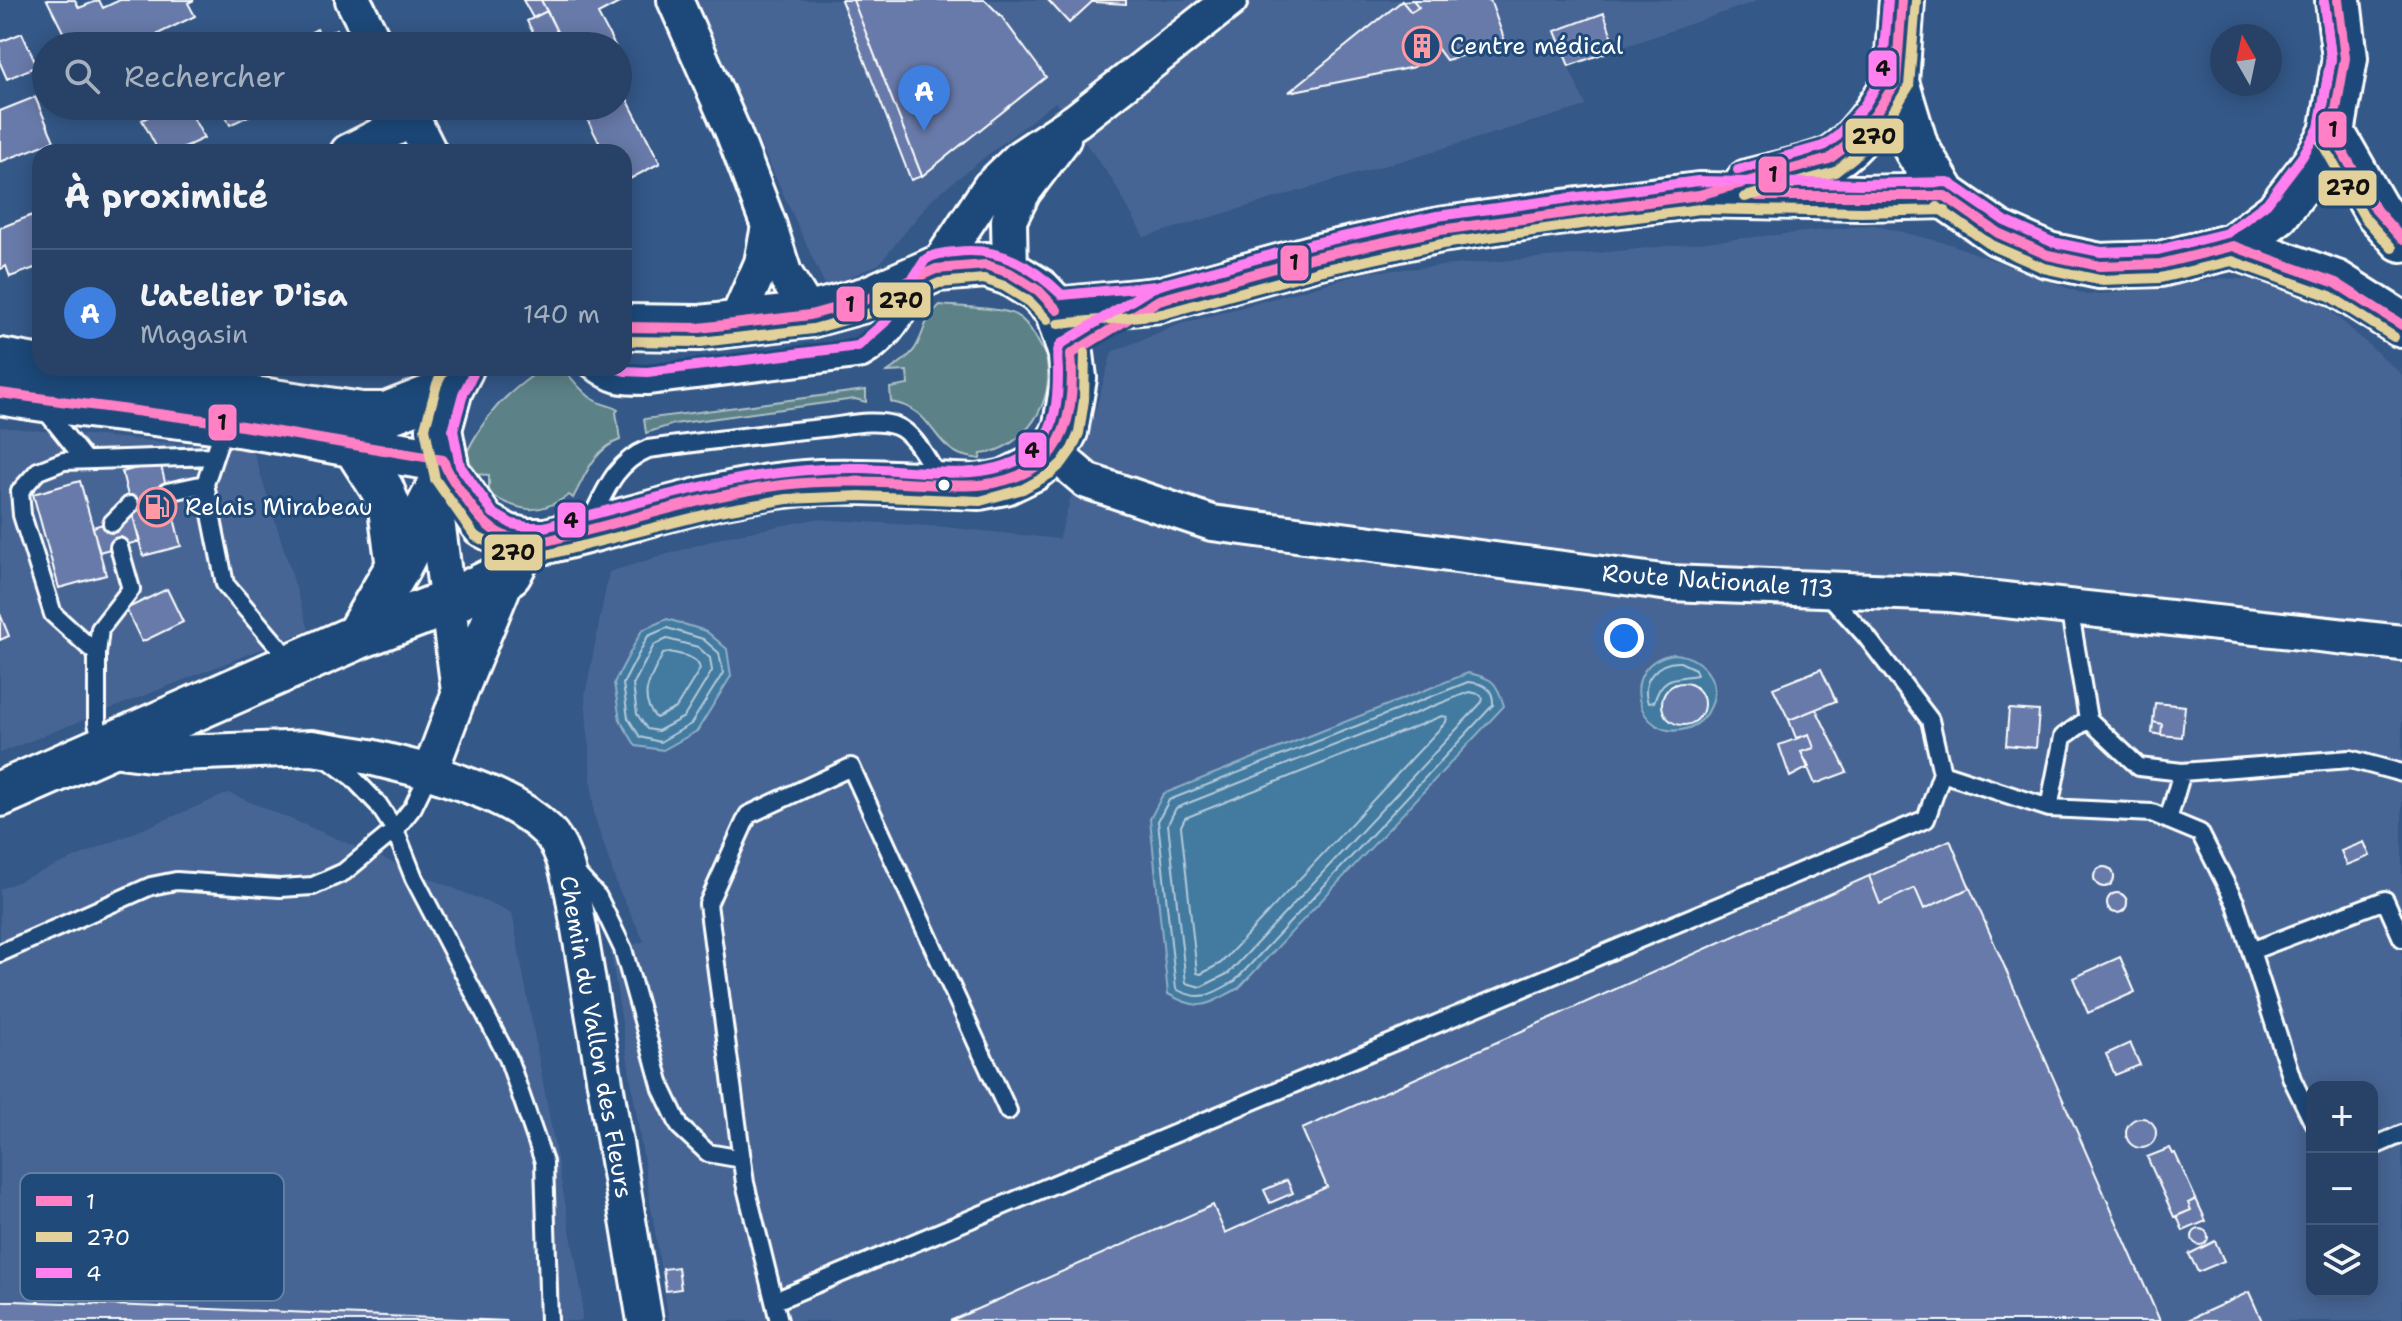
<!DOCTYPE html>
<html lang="fr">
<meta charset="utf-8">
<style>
:root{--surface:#274266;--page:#2f496c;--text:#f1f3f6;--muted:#a4b0bf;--line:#435b7a;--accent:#e69b98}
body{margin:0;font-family:"Shantell Sans",sans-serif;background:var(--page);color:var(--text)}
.controls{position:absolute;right:24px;bottom:24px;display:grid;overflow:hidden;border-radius:16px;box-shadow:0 4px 20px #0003}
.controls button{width:72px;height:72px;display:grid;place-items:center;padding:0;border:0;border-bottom:2px solid var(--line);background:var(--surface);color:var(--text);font:40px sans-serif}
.compass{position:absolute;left:2210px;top:24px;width:72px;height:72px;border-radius:50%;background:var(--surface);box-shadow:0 4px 20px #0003;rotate:351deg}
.you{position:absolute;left:1624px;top:638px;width:28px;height:28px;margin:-20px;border:6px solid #fff;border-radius:50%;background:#1a73e8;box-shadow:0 0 0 12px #1a73e833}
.badge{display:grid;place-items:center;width:52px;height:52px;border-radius:50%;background:var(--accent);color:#fff;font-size:26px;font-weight:700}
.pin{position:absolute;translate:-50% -66px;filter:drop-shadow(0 2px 4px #0008)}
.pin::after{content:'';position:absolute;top:42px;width:28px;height:24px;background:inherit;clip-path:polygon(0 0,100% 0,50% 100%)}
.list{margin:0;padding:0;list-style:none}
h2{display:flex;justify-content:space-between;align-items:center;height:104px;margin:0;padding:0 32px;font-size:34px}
h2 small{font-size:26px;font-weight:400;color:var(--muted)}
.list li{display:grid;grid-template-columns:52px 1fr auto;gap:24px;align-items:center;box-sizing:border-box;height:128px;padding:0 32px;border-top:2px solid var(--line)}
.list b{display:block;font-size:30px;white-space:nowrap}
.list p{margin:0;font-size:26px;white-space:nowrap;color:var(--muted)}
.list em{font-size:26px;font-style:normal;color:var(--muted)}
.icon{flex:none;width:44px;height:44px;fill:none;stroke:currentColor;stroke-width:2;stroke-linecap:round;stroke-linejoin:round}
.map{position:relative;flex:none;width:2402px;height:1321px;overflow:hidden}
.search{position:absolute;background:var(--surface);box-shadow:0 4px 20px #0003;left:32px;top:32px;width:600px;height:88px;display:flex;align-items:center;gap:20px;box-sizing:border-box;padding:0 28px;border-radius:44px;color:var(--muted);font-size:30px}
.panel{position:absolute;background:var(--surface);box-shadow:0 4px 20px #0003;left:32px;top:144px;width:600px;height:232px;border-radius:24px}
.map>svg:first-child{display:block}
.built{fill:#476594;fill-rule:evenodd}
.green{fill:#5c8288;stroke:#aec0c4;stroke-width:2}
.water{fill:#437aa0;stroke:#8eafc6;stroke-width:2;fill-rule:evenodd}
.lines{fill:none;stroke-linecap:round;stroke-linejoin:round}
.shore{stroke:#b4cad9;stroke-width:2}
.building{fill:#677aa9;stroke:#fff;stroke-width:2}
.service-casing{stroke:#fff;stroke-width:22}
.minor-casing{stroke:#fff;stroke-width:40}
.tertiary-casing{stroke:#fff;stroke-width:48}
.secondary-casing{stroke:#fff;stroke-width:50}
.service{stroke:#1f4a7a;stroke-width:16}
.minor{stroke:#1f4a7a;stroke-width:34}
.tertiary{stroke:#1f4a7a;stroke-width:42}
.secondary{stroke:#1f4a7a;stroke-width:44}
.bus-1-casing{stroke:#1f4a7a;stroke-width:16}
.bus-2-casing{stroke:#1f4a7a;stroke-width:16}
.bus-3-casing{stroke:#1f4a7a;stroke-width:16}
.bus-1{stroke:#ff80c5;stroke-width:10}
.bus-2{stroke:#e3d19b;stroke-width:10}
.bus-3{stroke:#ff80ee;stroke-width:10}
.bus-dot{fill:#fff;stroke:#1f4a7a;stroke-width:3}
.labels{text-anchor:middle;stroke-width:6;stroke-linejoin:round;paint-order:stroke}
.poi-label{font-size:24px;fill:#fff;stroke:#1f4a7a;text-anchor:start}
.street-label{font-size:24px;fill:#fff;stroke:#1f4a7a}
.key{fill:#1f4a7a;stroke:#6280a2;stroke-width:2}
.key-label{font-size:22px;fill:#fff}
.line-badge{stroke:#1f4a7a;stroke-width:3}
.pale-badge-label{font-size:22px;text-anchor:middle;font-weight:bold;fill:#111}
</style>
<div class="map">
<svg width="2402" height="1321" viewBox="0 0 2402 1321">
<rect width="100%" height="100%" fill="#345888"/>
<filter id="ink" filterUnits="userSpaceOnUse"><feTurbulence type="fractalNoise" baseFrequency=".0125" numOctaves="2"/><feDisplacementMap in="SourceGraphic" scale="16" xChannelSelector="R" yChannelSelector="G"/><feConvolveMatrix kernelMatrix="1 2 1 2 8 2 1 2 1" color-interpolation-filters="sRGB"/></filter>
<g filter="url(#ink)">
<!-- built -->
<path class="built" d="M694 0H1760L1568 66 1586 106 1144 237 1112 179 1055 102 933 198 879 264 826 287Z
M1873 225 1950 244 2086 295 2150 290 2221 278 2275 281 2313 295 2402 375V1321H669L611 953 644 941 618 888 594 815 585 696 609 572 724 537 815 519 945 527 1059 539 1112 352 1180 324 1369 272 1609 252ZM2312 1087H2372V1291H2312Z
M0 427 253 450 309 630 0 753Z
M229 793 512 913 582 1295V1321H0V889Z"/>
<!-- green -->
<path class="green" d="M940 305C958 307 999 307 1014 314 1024 319 1029 327 1035 336 1039 343 1044 351 1046 358 1057 402 1024 449 981 454L980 459C974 458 967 457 961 455 930 442 933 409 891 402L890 388 908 385 907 371 887 372C897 365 911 357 917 345 926 328 924 319 940 305Z
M543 368H562C572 378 582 393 594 400 602 405 611 405 618 410L616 412 620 440C594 449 585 476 573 498L569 495C538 516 520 512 489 494V475L474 474 465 456C486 413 504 395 543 368Z
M866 390V402L855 399 674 424 646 433 644 419Z"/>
<!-- water -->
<path class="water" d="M667 619 706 631 727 649 731 676 697 731 663 750 636 746 620 720 614 683 642 630Z
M1674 654C1700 656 1722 679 1711 706 1707 716 1699 724 1689 728 1637 746 1614 663 1674 654ZM1683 684C1704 687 1708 705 1697 720 1661 737 1648 689 1683 684Z
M1468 673C1493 678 1497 682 1504 706L1239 988C1206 1005 1203 1013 1168 994L1150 819 1163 794Z"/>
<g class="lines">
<!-- shore -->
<path class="shore" d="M667 628 703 639 719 653 723 673 691 724 660 742 640 737 628 718 623 684 648 636Z
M667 639 698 647 710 658 712 671 684 717 658 731 647 729 637 714 633 685 654 645Z
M670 652C681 655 698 656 700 669L676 708 656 718C636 696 652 676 663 654Z
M1680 662 1695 669 1697 675C1673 679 1663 675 1654 702L1648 703C1640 681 1657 661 1680 662Z
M1468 682C1483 683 1494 688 1493 705L1235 981C1212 994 1201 1003 1176 989L1158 821 1169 800Z
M1469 692 1479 694 1483 698 1482 702 1229 973 1201 987 1186 983 1168 824 1176 808Z
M1442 716 1447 717 1446 722 1221 963 1201 974 1197 973 1181 826 1185 818Z"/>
</g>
<!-- building -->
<path class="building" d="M47 0H75L79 8 99 0 103 8 120 0H194L188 3 195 16 133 46H122L117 38 102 46H70Z
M523 0H541L547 11 533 18Z
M541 0H620L621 2 598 14 615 46H564Z
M841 0H853L922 176 911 180Z
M853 0H985L1001 16 1046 77 922 176Z
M1048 0H1094L1069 23Z
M1094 0H1126V4L1092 2Z
M1413 0H1490L1506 44 1446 60 1437 48 1414 67 1289 92 1402 1 1411 12 1419 7Z
M1413 0 1419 7 1411 12 1402 1Z
M547 11 564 46H540L527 21Z
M1604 13 1616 49 1569 66 1555 31Z
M317 29 327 46H285Z
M337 29 345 46H327L321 36Z
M22 33 37 66 7 79 0 63V42Z
M117 38 122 46H102Z
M618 81 625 95 618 99Z
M625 95 660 163 624 182V152H604L585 115 603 106H618V99Z
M35 97 54 141 0 162V111Z
M168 106H187L204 138 181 149 183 152H159L142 120Z
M221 106H269L230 125Z
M580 106H603L585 115Z
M40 212V266L10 277 6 266 1 269 0 266V228Z
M160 462 181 546 143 556 122 472Z
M80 481 106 575 59 588 33 494Z
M133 515 140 541 99 552 93 527Z
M167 589 183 622 142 642 126 609Z
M0 614 9 636 0 640Z
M1821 669 1836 701 1789 720 1773 688Z
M1662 704a21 21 0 1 1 42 0a21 21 0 1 1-42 0Z
M2155 703 2185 706 2182 737 2161 735 2162 724 2153 722Z
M1816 709 1847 772 1815 784 1801 752 1814 748 1809 734 1796 738 1789 720Z
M2009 709 2039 711 2036 748 2006 745Z
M2153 722 2162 724 2161 735 2152 733Z
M1809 734 1814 748 1801 752 1809 767 1790 777 1779 745Z
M1950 840 1970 888 1924 909 1915 888 1880 904 1869 876Z
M2364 842 2370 856 2347 865 2341 851Z
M2094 877a10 10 0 1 1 20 0a10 10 0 1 1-20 0Z
M1869 876 1880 904 1915 888 1924 909 1970 888 2160 1321H950L1213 1205 1225 1233 1327 1187 1302 1129Z
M2107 903a10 10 0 1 1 20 0a10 10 0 1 1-20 0Z
M2120 957 2135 992 2088 1013 2073 978Z
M2130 1043 2140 1065 2115 1075 2106 1054Z
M2126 1133a15 15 0 1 1 30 0a15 15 0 1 1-30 0Z
M2170 1148 2173 1154 2175 1153 2196 1199 2188 1203 2191 1210 2174 1217 2147 1157Z
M1287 1180 1293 1193 1270 1203 1264 1190Z
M2196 1199 2206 1221 2183 1231 2177 1216 2191 1210 2188 1203Z
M2192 1237a8 8 0 1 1 16 0a8 8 0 1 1-16 0Z
M2215 1241 2224 1261 2198 1272 2189 1254Z
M678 1267 681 1289 666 1291 663 1269Z
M2249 1292 2262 1321H2186Z
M0 1301H14L508 1321H0Z"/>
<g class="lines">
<!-- service casing -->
<g class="service-casing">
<path id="service" d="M589 368C610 386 621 386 648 386L863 359C893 343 906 315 924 287
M42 406 85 460
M205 484 225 584 293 664
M167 492 205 484 219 442 221 423
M112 523 130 505
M589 524C605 492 614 463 648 449 706 441 764 434 822 428 844 426 874 418 896 426 915 433 928 462 939 478
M2069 607 2088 719 2139 767 2182 772 2350 759 2402 773
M97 654 100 629 131 589 119 547
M104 747 97 723V654L53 614 22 515 20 491 38 471 64 461 214 456
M325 757 352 777 378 804 395 830 414 878 508 1058 544 1162 549 1321
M1942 773 2049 808 2152 813 2200 833 2236 904 2292 1079 2312 1120
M2049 808 2063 737 2088 719
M2168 820 2182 772
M576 873 598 897 623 949 662 1089 680 1127 708 1153 742 1159
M2251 951 2385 900 2402 938
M0 953 151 886 176 881 280 888 313 886 344 872 395 830 413 807 430 772
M2372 1147 2402 1134
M775 1301 1926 819 1942 773 1930 720 1866 636 1827 593
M779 1321 745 1183 708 904 748 815 851 767 1008 1111"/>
</g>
<!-- minor casing -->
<g class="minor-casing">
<path id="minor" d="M353 0 376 46
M675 0 733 132 769 226 784 273 810 315
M406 106 429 152
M348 152 413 119
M936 269 990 187 1021 157 1077 120 1230 0
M1010 273 1009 220 1023 192 1063 139
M735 325 762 263 769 226
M1053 452 1087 481 1212 523 1670 583 1949 594 2402 643
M434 496 459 691
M509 573 460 692 430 772C470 786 515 799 547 830 563 846 568 872 573 893L645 1321
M104 748 150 754 312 748 370 757 430 772"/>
</g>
<!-- tertiary casing -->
<g class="tertiary-casing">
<path id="tertiary" d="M0 360 40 367
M50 368 362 414H386L450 389
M0 393C73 406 146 412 219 422 294 433 368 450 443 460
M355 447 382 489 390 509 398 567"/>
</g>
<!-- secondary casing -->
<g class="secondary-casing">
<path id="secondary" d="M1902 0 1896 82 1916 148 1945 196 1998 233 2048 255 2100 266 2160 264 2233 246 2277 213 2314 165 2332 133 2345 58 2338 0
M2332 133 2376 210 2402 239
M1748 182C1768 176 1816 167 1832 158 1860 141 1879 109 1896 82
M2233 246 2336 283 2402 325
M1057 310 1159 300 1315 257 1440 230 1564 212 1699 195 1862 198 1945 196
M461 368 450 389 439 429 447 472 483 524 507 537 526 541H546C637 520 726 486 820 482 873 480 926 485 979 487L1005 482 1032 469 1053 452 1065 431 1074 378 1071 354 1057 310 1039 291 1010 273 986 265 936 269 868 299 810 315 699 328 624 327
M357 637 398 567 447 472
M0 794 357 637 447 603 509 573 526 541"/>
</g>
<!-- service -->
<use href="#service" class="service"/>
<!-- minor -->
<use href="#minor" class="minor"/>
<!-- tertiary -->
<use href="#tertiary" class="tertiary"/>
<!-- secondary -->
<use href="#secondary" class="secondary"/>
<!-- bus-1 casing -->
<g class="bus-1-casing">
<path id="bus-1" d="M2338 0 2345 58 2332 133 2376 210 2402 239
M1757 196H1945
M1945 196 1998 233 2048 255 2100 266 2160 264 2233 246 2336 283 2402 325
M624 327 699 328 810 315 868 299 936 269 986 265 1010 273 1039 291 1057 310
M1071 354 1159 300 1315 257 1440 230 1699 195 1829 159 1845 147 1875 115 1896 82 1902 0
M0 393 219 422 443 460
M443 460C448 475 457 486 466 499 490 534 503 541 546 541 624 522 702 496 782 485 822 480 863 481 903 483 950 485 997 493 1038 465 1072 441 1074 392 1071 354"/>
</g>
<!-- bus-2 casing -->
<g class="bus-2-casing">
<path id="bus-2" d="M2324 2 2331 58 2318 136 2365 218 2392 248
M1745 197 1835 172 1854 157 1885 125 1909 86 1916 1
M1937 207 1991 245 2044 268 2099 280 2160 278 2232 261 2330 296 2394 337
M1058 324 1162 314 1318 271 1442 244 1566 226 1700 209 1862 212 1945 210
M624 341 701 342 813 329 874 312 939 283 984 279 1004 286 1030 302 1047 320
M445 368 437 384 425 428 435 479 475 536 503 550 525 555H546L719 511 787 499 860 496 980 501 1023 489 1050 474 1062 463 1072 449 1079 433 1084 400 1085 353"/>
</g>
<!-- bus-3 casing -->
<g class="bus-3-casing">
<path id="bus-3" d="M1738 170 1823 146 1836 137 1864 106 1882 77 1888 0
M614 368 625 371 647 372 858 346 885 322 925 260C933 254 944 253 955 252 998 246 1032 266 1062 295L1156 286 1311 244 1437 216 1698 181 1862 184 1948 182 2005 221 2052 242 2101 252 2158 250 2227 233 2267 203 2302 157 2319 128 2331 58 2324 2
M473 374 463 394 453 430 460 466 493 513 512 524 527 527H544C649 501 751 466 861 468 914 469 996 487 1037 447 1056 429 1058 398 1058 373 1058 362 1055 353 1061 344L1152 288 1166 283"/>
</g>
<!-- bus-1 -->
<use href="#bus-1" class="bus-1"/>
<!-- bus-2 -->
<use href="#bus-2" class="bus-2"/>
<!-- bus-3 -->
<use href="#bus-3" class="bus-3"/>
</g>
</g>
<!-- icons -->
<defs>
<g id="building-ring" transform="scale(2)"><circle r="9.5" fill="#1f4a7a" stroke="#ff9aa2" stroke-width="1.5"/><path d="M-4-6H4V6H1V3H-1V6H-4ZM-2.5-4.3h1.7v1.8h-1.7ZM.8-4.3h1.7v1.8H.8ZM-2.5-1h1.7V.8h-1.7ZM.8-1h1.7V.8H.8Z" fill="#ff9aa2"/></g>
<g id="fuel-ring" transform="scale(2)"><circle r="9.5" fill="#1f4a7a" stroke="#ff9aa2" stroke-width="1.5"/><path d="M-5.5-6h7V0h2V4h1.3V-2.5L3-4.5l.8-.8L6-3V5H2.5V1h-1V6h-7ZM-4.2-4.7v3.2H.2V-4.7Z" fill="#ff9aa2"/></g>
</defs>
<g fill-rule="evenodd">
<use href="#building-ring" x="1422" y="46"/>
<use href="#fuel-ring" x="157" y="507"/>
</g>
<!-- markers -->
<circle class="bus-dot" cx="944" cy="485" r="7"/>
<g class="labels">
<!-- poi labels -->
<g class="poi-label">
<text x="1450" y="54">Centre médical</text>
<text x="185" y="515">Relais Mirabeau</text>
</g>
<!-- street labels -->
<g class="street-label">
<text transform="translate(1718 581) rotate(4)" y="8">Route Nationale 113</text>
<text transform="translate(596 1037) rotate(80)" y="8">Chemin du Vallon des Fleurs</text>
</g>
</g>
<!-- legend -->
<rect x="20" y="1173" width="264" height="128" rx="12" class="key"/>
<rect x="36" y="1196" width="36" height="10" fill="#ff80c5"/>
<rect x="36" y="1232" width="36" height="10" fill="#e3d19b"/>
<rect x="36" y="1268" width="36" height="10" fill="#ff80ee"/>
<g class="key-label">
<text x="86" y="1209">1</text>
<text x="86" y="1245">270</text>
<text x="86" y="1281">4</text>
</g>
<g class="line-badge">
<rect x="1867" y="49" width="31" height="39" rx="8" fill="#ff80ee"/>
<rect x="2317" y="110" width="31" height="39" rx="8" fill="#ff80c5"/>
<rect x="1844" y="117" width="61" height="38" rx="8" fill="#e3d19b"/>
<rect x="1757" y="155" width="31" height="39" rx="8" fill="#ff80c5"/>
<rect x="2317" y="169" width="61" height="38" rx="8" fill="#e3d19b"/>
<rect x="1279" y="244" width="31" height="38" rx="8" fill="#ff80c5"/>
<rect x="871" y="281" width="61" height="38" rx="8" fill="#e3d19b"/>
<rect x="835" y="285" width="31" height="38" rx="8" fill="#ff80c5"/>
<rect x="207" y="403" width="31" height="39" rx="8" fill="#ff80c5"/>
<rect x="1017" y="431" width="31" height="38" rx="8" fill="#ff80ee"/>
<rect x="556" y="501" width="31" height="38" rx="8" fill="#ff80ee"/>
<rect x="483" y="533" width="61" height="39" rx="8" fill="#e3d19b"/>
</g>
<g class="pale-badge-label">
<text x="1883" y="76">4</text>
<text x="2333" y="137">1</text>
<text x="1874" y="144">270</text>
<text x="1773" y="182">1</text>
<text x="2348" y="195">270</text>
<text x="1294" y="270">1</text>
<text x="901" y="308">270</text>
<text x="850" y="312">1</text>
<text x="222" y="430">1</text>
<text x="1032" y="458">4</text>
<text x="571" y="528">4</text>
<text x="513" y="560">270</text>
</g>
</svg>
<div class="controls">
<button>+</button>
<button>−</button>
<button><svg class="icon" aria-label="layers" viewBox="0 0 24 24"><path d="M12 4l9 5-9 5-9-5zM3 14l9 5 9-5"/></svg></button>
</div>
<svg class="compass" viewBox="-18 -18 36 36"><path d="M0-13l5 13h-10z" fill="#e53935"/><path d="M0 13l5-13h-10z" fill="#a4b0bf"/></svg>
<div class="you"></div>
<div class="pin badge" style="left:924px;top:131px;background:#3f7fe0">A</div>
<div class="search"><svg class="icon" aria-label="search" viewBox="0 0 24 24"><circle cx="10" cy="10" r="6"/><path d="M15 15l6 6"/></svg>Rechercher</div>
<section class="panel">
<h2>À proximité<small></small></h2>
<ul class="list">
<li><span class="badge" style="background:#3f7fe0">A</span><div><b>L'atelier D'isa</b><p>Magasin</p></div><em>140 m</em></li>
</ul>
</section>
</div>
